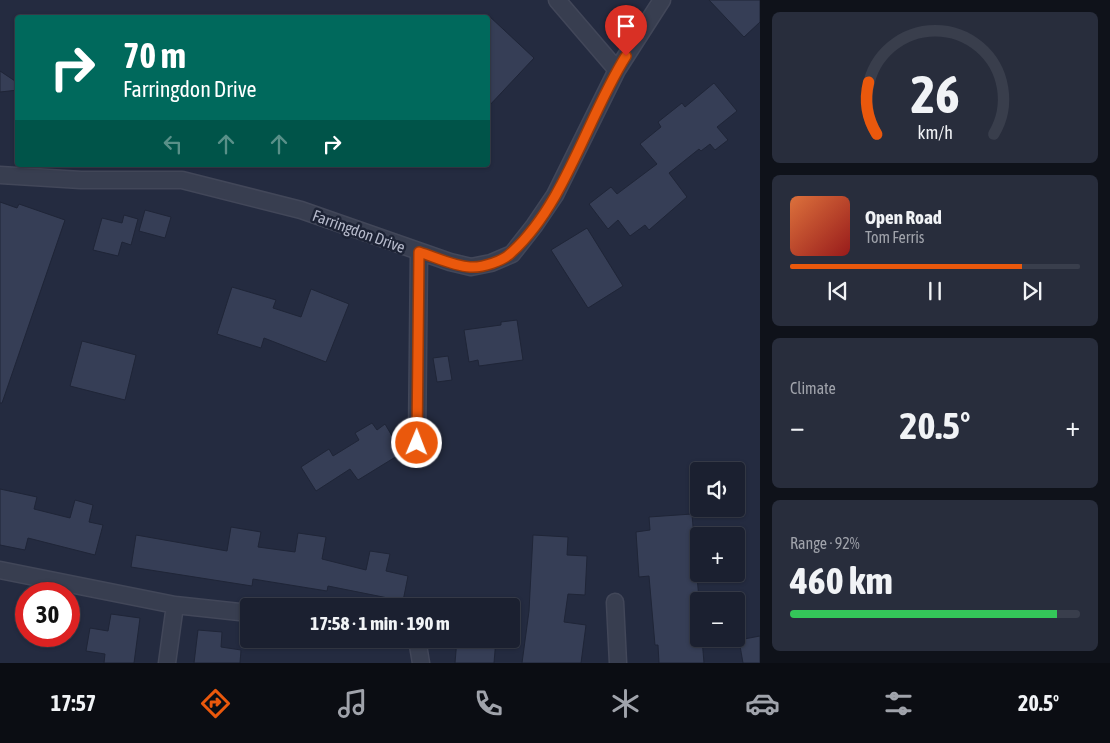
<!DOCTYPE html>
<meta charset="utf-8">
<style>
:root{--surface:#1b2030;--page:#282d3c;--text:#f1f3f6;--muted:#a0a3ab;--line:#393e4c;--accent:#ea580c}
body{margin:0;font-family:"Asap Condensed",sans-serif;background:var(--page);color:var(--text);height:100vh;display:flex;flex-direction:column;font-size:19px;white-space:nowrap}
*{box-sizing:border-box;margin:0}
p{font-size:16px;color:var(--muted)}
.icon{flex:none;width:28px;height:28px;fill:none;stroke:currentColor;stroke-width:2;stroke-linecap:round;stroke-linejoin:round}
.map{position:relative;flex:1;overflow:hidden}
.drawer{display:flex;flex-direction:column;gap:12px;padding:12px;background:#0f121a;width:350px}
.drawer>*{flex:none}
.guide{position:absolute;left:15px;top:15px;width:475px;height:152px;border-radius:5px;box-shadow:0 1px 4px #0004,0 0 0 1px var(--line);background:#00695c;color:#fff;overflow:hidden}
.fabs{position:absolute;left:690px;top:462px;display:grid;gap:10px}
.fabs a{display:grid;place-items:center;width:55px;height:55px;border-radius:5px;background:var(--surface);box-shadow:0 1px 4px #0004,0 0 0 1px var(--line);font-size:25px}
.speed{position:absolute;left:15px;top:582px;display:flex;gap:10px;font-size:25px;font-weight:700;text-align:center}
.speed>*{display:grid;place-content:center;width:65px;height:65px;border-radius:50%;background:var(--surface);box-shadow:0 1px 4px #0004,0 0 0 1px var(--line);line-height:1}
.speed .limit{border:8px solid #d22;background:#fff;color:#111}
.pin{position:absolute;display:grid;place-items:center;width:42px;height:42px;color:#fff;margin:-51px -21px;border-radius:50% 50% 50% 0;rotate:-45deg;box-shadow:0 0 5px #0007}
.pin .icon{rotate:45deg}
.me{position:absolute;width:55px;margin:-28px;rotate:1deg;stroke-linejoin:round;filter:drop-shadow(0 0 4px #0008)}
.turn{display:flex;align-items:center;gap:18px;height:105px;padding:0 25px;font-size:22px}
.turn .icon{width:65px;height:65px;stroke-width:2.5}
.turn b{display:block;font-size:35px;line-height:42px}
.lanes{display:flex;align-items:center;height:48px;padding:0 25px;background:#0003;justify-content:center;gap:25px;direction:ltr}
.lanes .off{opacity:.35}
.big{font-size:38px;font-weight:700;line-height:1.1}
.drawer .tile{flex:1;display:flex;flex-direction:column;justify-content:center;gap:8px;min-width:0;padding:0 18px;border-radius:8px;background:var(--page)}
.drawer .dial{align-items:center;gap:0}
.dial svg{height:130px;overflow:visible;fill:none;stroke:var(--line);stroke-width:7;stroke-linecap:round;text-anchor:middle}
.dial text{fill:var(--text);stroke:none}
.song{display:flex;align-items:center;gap:15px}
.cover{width:60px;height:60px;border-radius:8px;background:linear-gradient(135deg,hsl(20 70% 55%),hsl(0 70% 35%))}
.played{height:5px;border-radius:2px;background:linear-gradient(90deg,var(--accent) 80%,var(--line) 80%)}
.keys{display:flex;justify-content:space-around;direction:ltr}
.heat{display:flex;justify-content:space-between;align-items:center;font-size:28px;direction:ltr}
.charge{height:8px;border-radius:4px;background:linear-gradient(90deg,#34c759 92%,var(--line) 0)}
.trip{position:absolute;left:240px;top:598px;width:280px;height:50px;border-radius:5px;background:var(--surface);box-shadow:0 1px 4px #0004,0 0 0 1px var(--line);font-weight:700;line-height:50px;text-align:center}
.dock{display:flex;height:80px;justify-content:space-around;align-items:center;background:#0b0d13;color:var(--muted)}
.dock .icon{width:35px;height:35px}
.dock .on{color:var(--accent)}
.dock b{font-size:22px;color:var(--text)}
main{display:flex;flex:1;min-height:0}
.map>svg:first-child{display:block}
</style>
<main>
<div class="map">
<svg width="760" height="663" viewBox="0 0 760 663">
<rect width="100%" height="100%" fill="#242b40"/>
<path fill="#363e56" stroke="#1f2537" d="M709 0H760V22L744 37Z
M488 15 534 58 488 107Z
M0 71 18 83V90L0 92Z
M714 83 737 111 717 127 728 140 715 150 710 144 701 151 699 149 669 173 687 197 649 230 645 225 630 236 618 220 608 229 589 204 611 187 617 194 657 164 640 144 661 127 658 122 682 103 685 107Z
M0 202 17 208 19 204 65 220 2 403H0Z
M145 210 171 217 165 238 139 231Z
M124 215 138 219 131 245 122 242 118 256 93 250 102 218 122 223Z
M587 228 623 286 588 308 551 250Z
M232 287 276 300 273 308 301 317 311 289 349 304 326 362 264 338 261 348 217 334Z
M517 320 523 360 479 366 478 360 469 362 464 330 501 325V322Z
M82 341 136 355 125 400 70 386Z
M448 356 452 380 437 382 433 358Z
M372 423 377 430 385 424 402 453 358 480 350 469 316 491 301 467 329 449 333 456 359 440 355 433Z
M0 489 37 497 34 509 70 518 75 500 93 505 89 522 103 525 95 555 28 538 25 550 0 545Z
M692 514 699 600V639H702L704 663H659L658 645H655L649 576 639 577 636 532 650 530 649 517Z
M231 527 261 532 258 547 295 552 298 533 326 537 322 559 366 570 370 551 390 554 386 571 408 576 403 601 328 586 327 591 253 579 252 586 131 567 136 535 227 551Z
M533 535 568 537 567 555 587 556 585 595 568 594 564 622 586 625 581 663H522L529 611Z
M111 614 140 618 134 663H104L105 654 86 651 90 628 108 631Z
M198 630 222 632 221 647 241 650 240 663H194Z
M760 636V663H743L739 640Z
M457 639H496L494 663H455Z"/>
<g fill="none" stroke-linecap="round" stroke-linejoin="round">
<g stroke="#424759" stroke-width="19">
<path id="street" d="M557 0 617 70
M0 175 81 180H182L301 210 450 262 471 267 491 263 512 254 534 226 555 195 617 70 662 0
M417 443 419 252
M0 570 175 605 249 613
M615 602 618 663
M417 639 421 663
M167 663 175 605"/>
</g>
<use href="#street" stroke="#383e50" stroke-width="16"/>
</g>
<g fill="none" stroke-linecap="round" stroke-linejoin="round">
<g stroke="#983908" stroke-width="12">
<path id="route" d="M417 443 419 252C435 257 453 266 470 267 482 268 504 261 512 252 565 204 588 116 626 56"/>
</g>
<use href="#route" stroke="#ea580c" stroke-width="9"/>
</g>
<g text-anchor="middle" stroke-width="5" stroke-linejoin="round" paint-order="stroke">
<g font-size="16" fill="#b5b9ca" stroke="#1d2335">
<text transform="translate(359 231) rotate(20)" y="6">Farringdon Drive</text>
</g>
</g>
</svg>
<div class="fabs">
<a><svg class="icon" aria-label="sound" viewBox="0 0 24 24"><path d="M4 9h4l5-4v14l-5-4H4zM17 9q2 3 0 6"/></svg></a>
<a>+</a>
<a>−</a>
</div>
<div class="speed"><div class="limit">30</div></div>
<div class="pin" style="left:626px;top:56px;background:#d93025"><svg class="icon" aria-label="arrive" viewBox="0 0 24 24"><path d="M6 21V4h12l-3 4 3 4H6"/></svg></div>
<svg class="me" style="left:417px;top:443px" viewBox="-20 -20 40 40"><circle r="17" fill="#ea580c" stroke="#fff" stroke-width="3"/><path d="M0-11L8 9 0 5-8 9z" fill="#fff"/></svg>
<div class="trip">17:58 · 1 min · 190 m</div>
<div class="guide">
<div class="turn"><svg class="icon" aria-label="right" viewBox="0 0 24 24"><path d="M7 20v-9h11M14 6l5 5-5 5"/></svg><div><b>70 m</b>Farringdon Drive</div></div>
<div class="lanes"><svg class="icon off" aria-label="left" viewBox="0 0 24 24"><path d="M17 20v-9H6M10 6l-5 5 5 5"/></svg><svg class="icon off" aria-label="ahead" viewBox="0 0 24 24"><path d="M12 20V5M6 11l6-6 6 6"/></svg><svg class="icon off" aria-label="ahead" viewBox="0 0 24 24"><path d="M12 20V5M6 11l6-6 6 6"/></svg><svg class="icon" aria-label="right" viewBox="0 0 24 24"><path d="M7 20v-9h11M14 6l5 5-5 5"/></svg></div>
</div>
</div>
<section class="drawer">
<div class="tile dial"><svg viewBox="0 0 100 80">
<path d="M14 69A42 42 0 1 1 86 69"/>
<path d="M14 69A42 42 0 0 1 9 37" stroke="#ea580c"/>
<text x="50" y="56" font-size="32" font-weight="700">26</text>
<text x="50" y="72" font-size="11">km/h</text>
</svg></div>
<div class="tile">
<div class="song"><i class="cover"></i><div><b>Open Road</b><p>Tom Ferris</p></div></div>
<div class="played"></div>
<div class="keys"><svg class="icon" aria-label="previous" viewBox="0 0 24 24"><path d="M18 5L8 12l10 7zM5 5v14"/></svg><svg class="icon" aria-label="pause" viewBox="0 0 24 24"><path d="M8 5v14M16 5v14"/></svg><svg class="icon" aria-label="next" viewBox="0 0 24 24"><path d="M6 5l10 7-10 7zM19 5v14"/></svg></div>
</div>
<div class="tile"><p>Climate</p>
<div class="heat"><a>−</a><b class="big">20.5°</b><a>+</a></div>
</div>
<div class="tile"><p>Range · 92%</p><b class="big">460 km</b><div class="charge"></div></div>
</section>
</main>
<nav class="dock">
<b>17:57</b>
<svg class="icon on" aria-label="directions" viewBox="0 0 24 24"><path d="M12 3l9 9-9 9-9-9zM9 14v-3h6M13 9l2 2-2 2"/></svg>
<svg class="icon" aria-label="music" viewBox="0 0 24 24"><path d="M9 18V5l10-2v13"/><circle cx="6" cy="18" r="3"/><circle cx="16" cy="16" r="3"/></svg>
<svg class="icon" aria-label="phone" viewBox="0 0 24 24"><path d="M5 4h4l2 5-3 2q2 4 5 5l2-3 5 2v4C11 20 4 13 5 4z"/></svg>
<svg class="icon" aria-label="climate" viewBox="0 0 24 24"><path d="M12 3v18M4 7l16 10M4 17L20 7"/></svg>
<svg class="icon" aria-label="car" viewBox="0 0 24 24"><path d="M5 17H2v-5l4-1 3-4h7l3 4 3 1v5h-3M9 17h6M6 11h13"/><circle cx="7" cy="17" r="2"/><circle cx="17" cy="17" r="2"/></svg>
<svg class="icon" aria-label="filters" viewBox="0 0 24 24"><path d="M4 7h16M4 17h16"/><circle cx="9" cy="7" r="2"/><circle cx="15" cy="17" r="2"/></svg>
<b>20.5°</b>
</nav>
